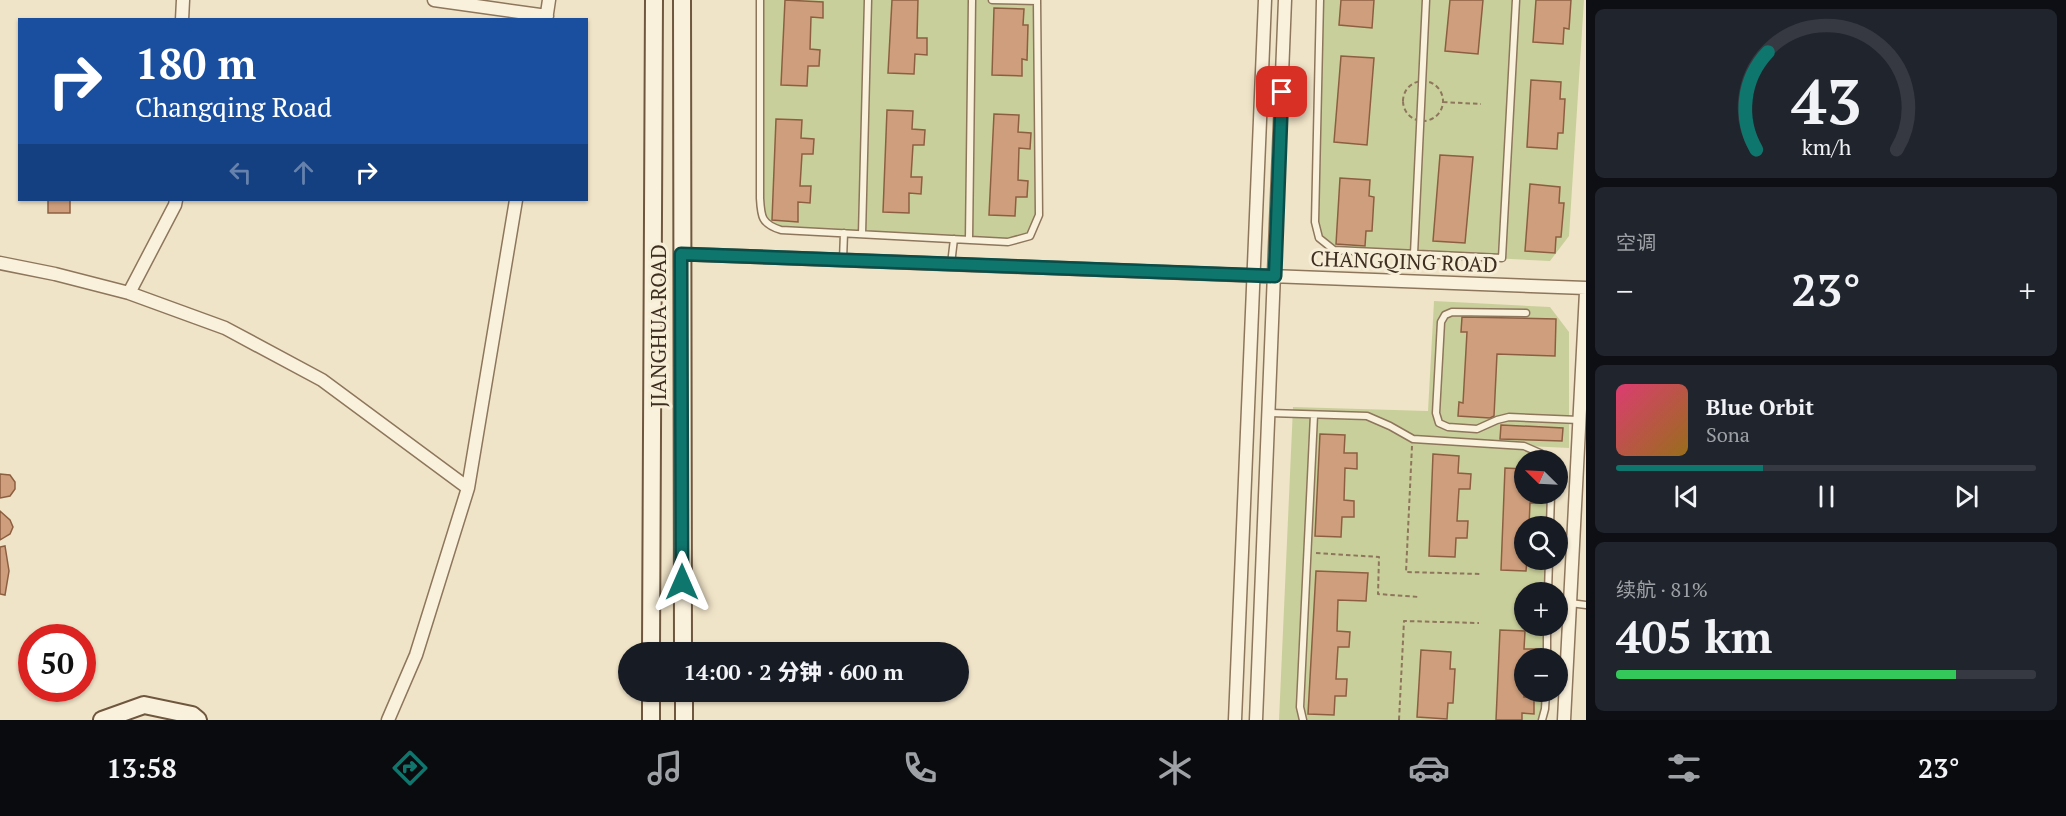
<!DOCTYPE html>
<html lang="zh">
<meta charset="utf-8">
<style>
:root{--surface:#171b24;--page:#20242c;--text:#f1f3f6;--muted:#9ea1a6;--line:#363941;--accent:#0f766e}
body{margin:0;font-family:"PT Serif","Noto Sans SC",serif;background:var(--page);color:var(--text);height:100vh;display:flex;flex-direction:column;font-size:22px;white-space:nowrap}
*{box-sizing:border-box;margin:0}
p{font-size:20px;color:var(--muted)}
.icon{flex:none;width:33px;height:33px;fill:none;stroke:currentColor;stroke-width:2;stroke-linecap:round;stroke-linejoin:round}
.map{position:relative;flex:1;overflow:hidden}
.details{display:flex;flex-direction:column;gap:9px;padding:9px;background:#0d0f14;width:480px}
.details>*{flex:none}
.banner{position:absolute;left:18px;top:18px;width:570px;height:183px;border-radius:0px;box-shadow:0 2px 4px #0004;background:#1a4fa0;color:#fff;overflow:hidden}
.needle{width:39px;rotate:294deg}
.fabs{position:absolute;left:1514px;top:450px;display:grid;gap:12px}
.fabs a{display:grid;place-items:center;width:54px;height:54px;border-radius:50%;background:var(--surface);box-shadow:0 2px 4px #0004;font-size:30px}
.speed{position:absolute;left:18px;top:624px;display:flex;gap:12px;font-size:30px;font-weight:700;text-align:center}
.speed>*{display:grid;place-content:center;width:78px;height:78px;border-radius:50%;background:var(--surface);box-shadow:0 2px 4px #0004;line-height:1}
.speed .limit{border:9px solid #d22;background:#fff;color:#111}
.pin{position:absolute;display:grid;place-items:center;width:51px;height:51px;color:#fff;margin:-26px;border-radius:12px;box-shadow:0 3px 9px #0006}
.me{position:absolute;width:66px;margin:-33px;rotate:0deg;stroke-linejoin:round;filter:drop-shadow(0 0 4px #0008)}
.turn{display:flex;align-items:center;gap:21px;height:126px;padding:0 18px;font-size:27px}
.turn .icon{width:78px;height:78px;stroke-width:2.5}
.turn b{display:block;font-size:42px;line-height:51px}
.lanes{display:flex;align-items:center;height:57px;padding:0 18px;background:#0003;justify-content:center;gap:30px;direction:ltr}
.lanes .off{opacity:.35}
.big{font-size:45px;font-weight:800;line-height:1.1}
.details .card{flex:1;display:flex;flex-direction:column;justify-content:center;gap:9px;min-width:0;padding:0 21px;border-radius:9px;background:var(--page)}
.details .dial{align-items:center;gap:0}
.dial svg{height:156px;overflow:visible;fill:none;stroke:var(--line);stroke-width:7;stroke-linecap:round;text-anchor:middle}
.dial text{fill:var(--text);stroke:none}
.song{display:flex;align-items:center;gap:18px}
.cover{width:72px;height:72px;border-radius:9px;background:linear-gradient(135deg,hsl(340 70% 55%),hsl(40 70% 35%))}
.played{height:6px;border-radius:3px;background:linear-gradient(90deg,var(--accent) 35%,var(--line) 35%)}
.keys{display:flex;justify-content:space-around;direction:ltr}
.heat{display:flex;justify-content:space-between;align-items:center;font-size:33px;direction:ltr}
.charge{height:9px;border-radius:4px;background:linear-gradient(90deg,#34c759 81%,var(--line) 0)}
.trip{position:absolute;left:618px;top:642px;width:351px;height:60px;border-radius:30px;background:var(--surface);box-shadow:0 2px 4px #0004;font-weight:800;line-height:60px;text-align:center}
.menu{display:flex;height:96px;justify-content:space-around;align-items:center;background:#090b0e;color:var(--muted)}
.menu .icon{width:42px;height:42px}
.menu .selected{color:var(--accent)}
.menu b{font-size:27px;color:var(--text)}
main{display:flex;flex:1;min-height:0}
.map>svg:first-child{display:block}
</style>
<main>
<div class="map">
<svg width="1586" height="720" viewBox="0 0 1586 720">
<rect width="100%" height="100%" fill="#f0e4c8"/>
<path fill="#c9cf9b" d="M760 0H1037L1039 215 1030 236 1008 242 768 226 761 215Z
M1320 0H1584L1569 236 1550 261 1334 250 1319 238 1315 222Z
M1434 301 1550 307 1569 332V448L1527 446 1548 460H1524V494H1551L1550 526H1524V560H1549L1548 592H1524V626H1547V658H1524V692H1546L1543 720H1279L1293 407 1428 411Z"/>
<path fill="#cf9f7d" stroke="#8d5f41" stroke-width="1.5" d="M785 0 823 2V18L811 17 810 49 820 50 819 66H808L807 86 781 85Z
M892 0H918L917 38H927V55L915 54 914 74 888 73Z
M1341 0H1374L1372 28 1339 25Z
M1450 0H1483L1478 54 1445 51Z
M1536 0H1571L1569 29 1564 28 1563 44 1533 42Z
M994 8 1024 9 1023 25H1028L1027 60 1022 59V76L992 75Z
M1341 56 1374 58 1367 145 1334 142Z
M1531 80 1561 82 1560 99H1565L1563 133H1558L1557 149 1527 147Z
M887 110 913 111 912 129 925 130 924 145H913L911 177H922L921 194 909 193V213L883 212Z
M994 114 1019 115 1018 132 1031 133 1030 149 1019 148 1018 180 1028 181 1027 197H1016L1015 216 989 215Z
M776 119 802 120 801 138 814 139 813 154H802L800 186H811L810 203 798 202V222L772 220Z
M1440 155 1473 157 1465 243 1433 241Z
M1340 178 1370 180 1369 196 1374 197 1372 231H1366L1365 246 1336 244Z
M1530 184 1560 187 1559 203H1564L1561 237H1556L1555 253 1525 251Z
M48 200H70V213H48Z
M1462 317 1556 319 1555 356 1497 354 1494 416 1490 418 1458 416 1459 402 1463 403 1467 332H1461Z
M1501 425 1563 428 1562 441 1500 439Z
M1320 434 1345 435 1344 453H1357V469L1345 468 1344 500 1354 501V517H1342L1341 537 1315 536Z
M1433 454 1459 456 1458 473 1471 474 1470 489H1459L1457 521H1468L1467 538H1456L1455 557 1429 556Z
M1505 468 1524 469V494H1542V503H1530L1529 526H1524V560H1527L1526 571 1501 570Z
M0 474 10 475 15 482V489L10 496 0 498Z
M0 511 10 520 13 527 10 534 0 540Z
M5 546 9 571 5 595 0 594V547Z
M1316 571 1368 573 1366 601 1338 600 1337 631 1350 632 1349 647H1338L1336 679H1347L1346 696H1335L1334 715 1308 714Z
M1500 630 1525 631 1524 649H1538L1537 658H1524V697H1534V714L1522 713V720H1496Z
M1421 650 1451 652 1450 669H1455L1453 703H1448L1447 719 1417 717Z"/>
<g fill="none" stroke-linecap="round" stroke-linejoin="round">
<g stroke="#8d765c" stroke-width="9">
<path id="service" d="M760 0V198C761 216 761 224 781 230L1008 242 1030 236 1039 215 1037 0
M992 0 1037 1
M1320 0 1315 222 1319 238 1334 250 1502 258 1516 0
M862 234 868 0
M969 239 972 0
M1414 254 1426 0
M843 260 844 233
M951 264 954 239
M1526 313 1452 312 1445 315 1441 322 1436 413 1439 423 1448 427 1477 429 1497 420 1509 417 1579 420
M1269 413 1367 416 1390 426 1413 439 1524 446 1540 453 1548 460
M1550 526 1551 494
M1548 592 1549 560
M1570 603 1586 605
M1547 658V626
M1303 720 1300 707 1314 415
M1542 720 1545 709 1546 692"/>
</g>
<g stroke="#8d765c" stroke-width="15">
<path id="minor" d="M434 0 547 16
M182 20 183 0
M546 20 549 0
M176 200 175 205 129 293 225 328 322 380 468 488
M682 254 1586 288
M0 263 55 274 129 293
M388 720 416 655 468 488 516 200
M1235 720 1265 0
M1256 720 1285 0
M1564 720 1586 292"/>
</g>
<g stroke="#6f573f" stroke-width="20">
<path id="secondary" d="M682 0 683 652
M651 652 654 0
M684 692V720
M102 720 144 705 192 715 198 720
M651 720V692"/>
</g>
<path stroke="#8d765c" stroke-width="2" stroke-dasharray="4.5 3" stroke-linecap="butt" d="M1403 101a20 20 0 1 1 40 0a20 20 0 1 1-40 0Z
M1443 102 1481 104
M1412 446 1406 572 1481 574
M1316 553 1379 557 1378 594 1419 597
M1399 720 1404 621 1479 623"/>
<use href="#service" stroke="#faf1dc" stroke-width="6"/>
<use href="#minor" stroke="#faf1dc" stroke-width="12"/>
<use href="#secondary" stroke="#faf1dc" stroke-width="16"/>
</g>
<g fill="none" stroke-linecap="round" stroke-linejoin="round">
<g stroke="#0a4d48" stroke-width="15">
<path id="route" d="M682 582 681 254 1275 276 1282 92"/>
</g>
<use href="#route" stroke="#0f766e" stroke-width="10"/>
</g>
<g text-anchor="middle" stroke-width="6" stroke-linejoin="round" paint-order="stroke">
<g font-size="21" fill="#3d2e20" stroke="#f7eed8">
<text transform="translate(1404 262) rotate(2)" y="7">CHANGQING ROAD</text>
<text transform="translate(659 326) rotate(-90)" y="7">JIANGHUA ROAD</text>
</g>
</g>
</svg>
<div class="fabs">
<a><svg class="needle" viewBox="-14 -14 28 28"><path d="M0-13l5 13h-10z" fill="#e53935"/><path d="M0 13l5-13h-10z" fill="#9ea1a6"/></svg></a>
<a><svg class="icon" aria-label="search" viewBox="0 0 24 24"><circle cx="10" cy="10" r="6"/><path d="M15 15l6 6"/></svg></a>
<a>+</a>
<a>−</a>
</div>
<div class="speed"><div class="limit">50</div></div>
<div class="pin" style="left:1282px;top:92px;background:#d93025"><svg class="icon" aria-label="arrive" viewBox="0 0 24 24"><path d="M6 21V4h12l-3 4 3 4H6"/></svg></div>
<svg class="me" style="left:682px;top:582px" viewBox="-20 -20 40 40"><path d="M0-17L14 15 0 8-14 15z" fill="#0f766e" stroke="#fff" stroke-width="4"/></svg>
<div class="trip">14:00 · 2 分钟 · 600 m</div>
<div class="banner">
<div class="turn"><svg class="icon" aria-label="right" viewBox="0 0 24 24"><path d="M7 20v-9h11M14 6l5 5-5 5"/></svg><div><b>180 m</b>Changqing Road</div></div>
<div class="lanes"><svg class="icon off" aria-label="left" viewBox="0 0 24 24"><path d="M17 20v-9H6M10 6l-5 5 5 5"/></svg><svg class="icon off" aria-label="ahead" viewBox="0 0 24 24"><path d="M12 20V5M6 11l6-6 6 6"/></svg><svg class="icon" aria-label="right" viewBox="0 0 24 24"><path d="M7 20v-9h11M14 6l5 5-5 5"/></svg></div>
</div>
</div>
<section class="details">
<div class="card dial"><svg viewBox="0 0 100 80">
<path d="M14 69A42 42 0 1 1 86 69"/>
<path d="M14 69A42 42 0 0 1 20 19" stroke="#0f766e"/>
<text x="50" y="56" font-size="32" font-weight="700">43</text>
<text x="50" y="72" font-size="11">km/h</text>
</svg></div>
<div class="card"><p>空调</p>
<div class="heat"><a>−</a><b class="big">23°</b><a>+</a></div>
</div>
<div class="card">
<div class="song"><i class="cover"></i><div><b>Blue Orbit</b><p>Sona</p></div></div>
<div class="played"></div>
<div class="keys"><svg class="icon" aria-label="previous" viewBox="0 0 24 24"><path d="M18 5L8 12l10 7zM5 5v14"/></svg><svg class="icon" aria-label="pause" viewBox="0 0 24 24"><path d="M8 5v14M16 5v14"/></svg><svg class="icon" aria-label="next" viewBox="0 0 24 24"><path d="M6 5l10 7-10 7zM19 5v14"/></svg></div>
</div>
<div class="card"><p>续航 · 81%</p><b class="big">405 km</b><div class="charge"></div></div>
</section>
</main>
<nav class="menu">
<b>13:58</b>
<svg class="icon selected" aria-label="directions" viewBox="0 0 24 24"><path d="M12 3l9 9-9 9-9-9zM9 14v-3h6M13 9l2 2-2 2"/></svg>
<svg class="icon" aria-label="music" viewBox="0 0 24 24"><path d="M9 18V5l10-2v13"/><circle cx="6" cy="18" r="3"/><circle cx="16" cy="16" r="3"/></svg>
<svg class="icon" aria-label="phone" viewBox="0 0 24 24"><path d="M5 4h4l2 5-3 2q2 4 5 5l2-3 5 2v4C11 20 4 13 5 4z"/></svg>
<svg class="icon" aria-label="climate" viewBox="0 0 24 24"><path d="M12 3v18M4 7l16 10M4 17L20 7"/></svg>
<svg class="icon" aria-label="car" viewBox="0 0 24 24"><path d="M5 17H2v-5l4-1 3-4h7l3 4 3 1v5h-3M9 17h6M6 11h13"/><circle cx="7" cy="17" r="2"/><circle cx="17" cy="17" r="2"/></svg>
<svg class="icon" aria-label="filters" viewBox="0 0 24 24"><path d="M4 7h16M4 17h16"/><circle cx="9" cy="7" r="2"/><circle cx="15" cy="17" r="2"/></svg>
<b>23°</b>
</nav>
